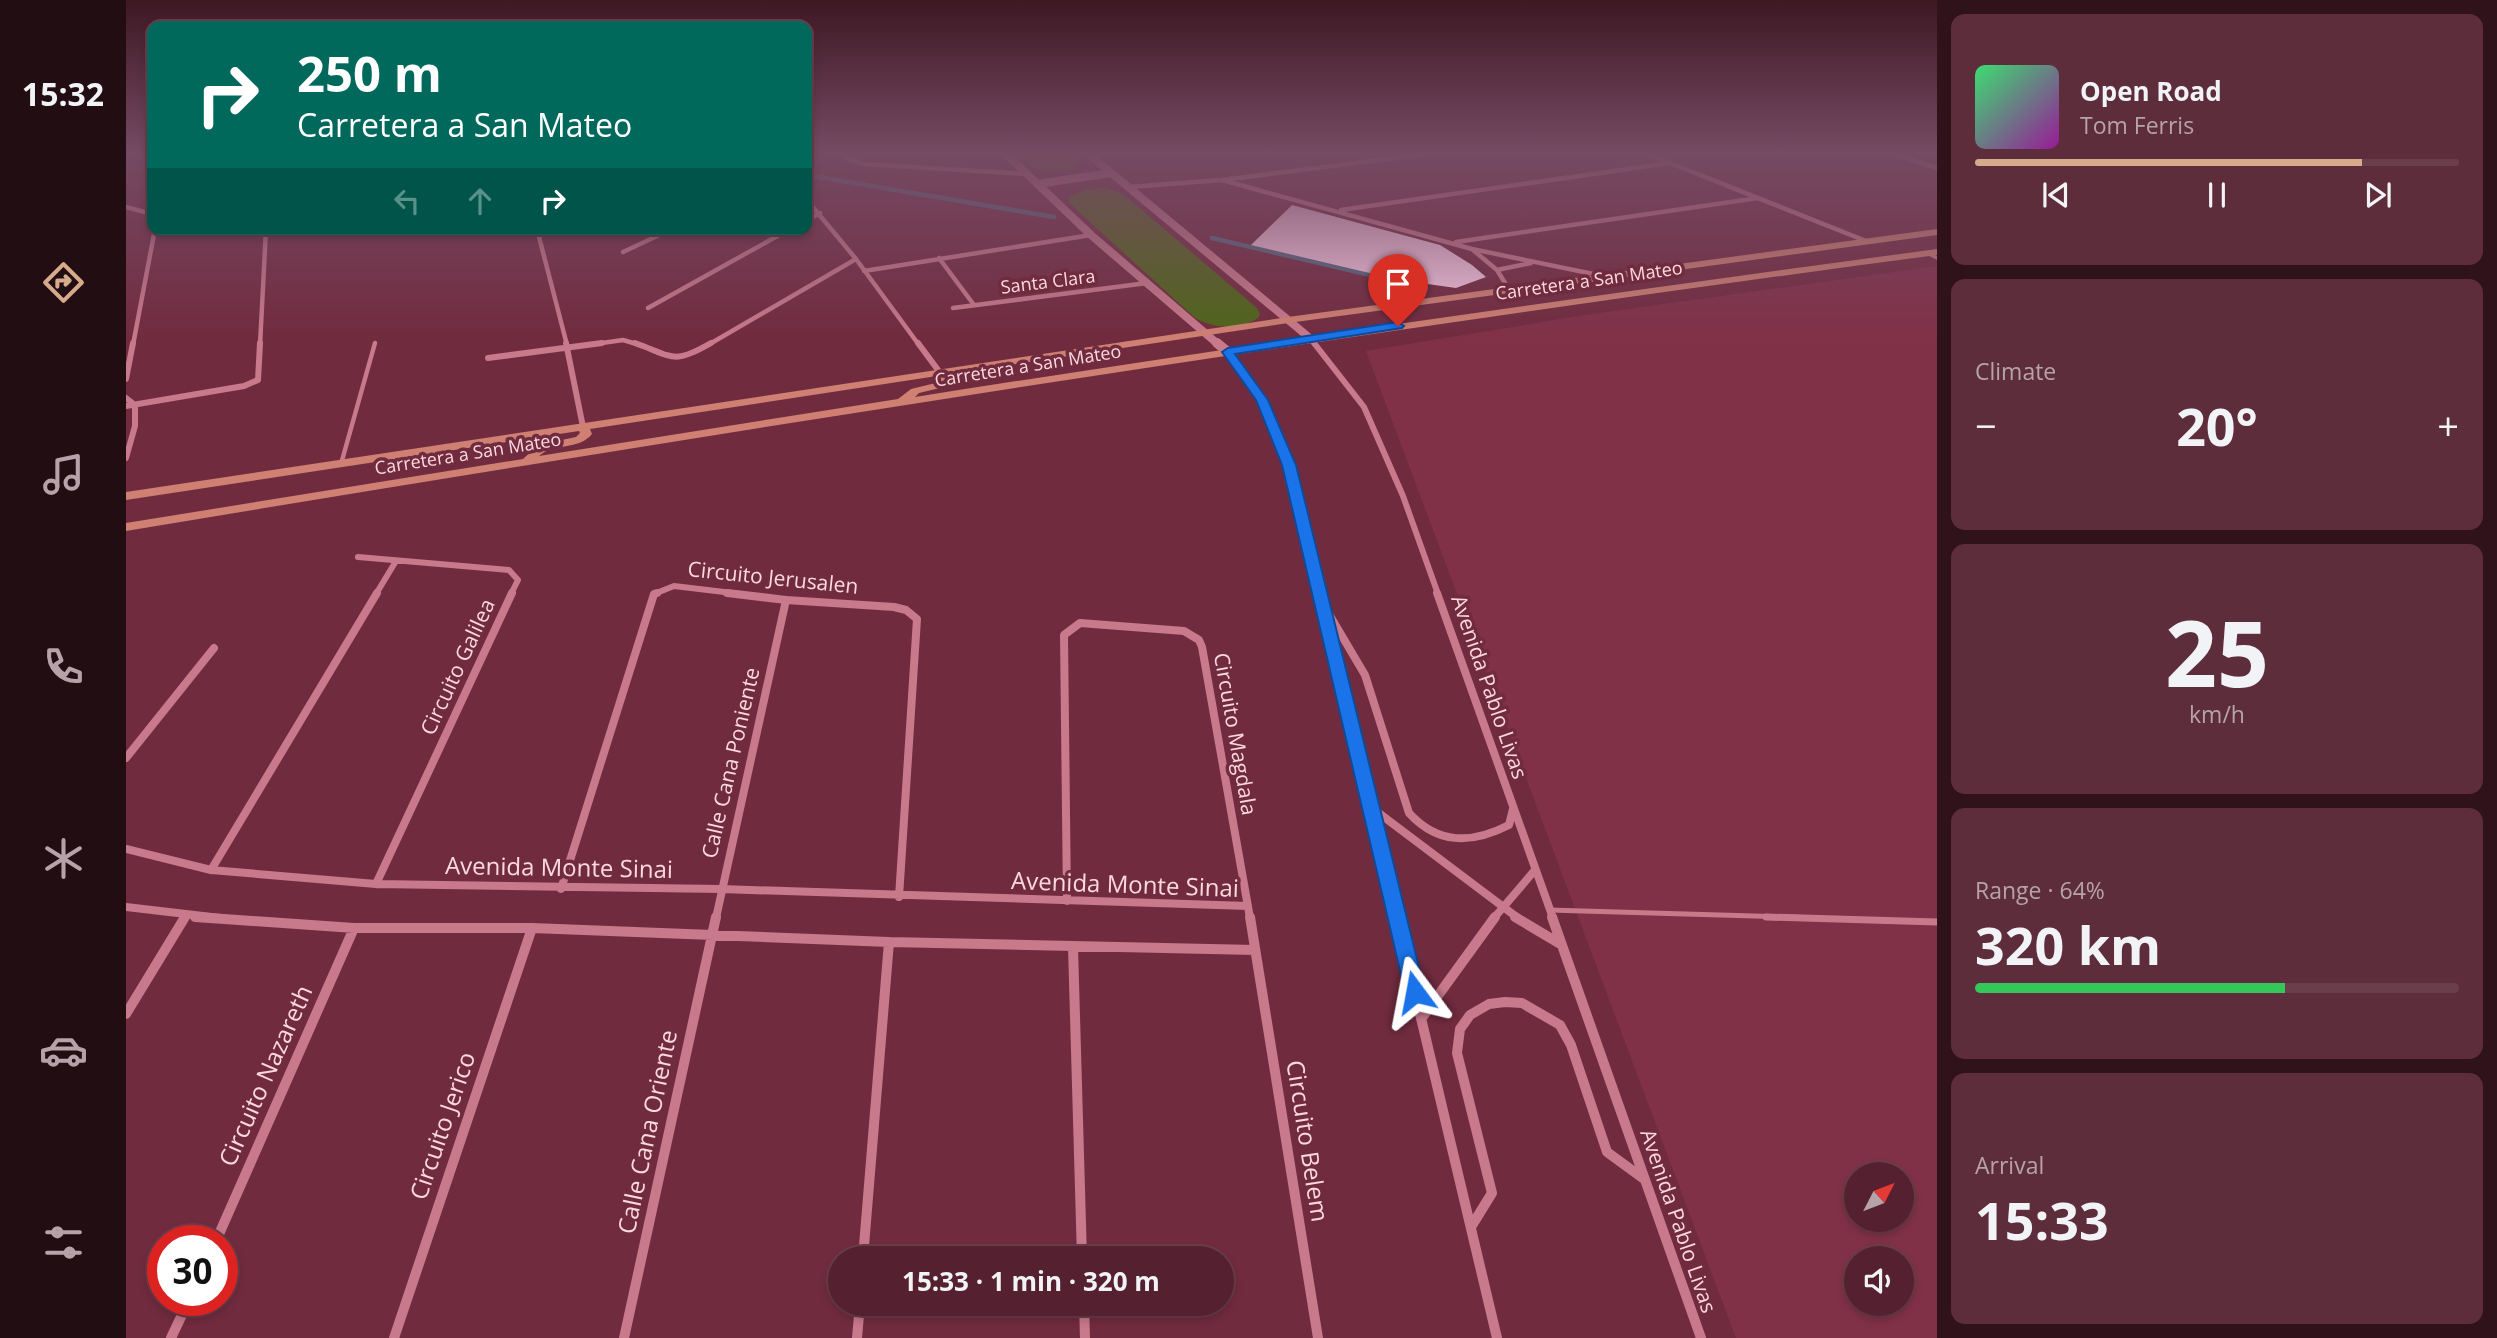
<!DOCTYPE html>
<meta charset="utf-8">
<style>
:root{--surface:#55202f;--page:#5e2d3b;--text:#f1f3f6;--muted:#b6a3aa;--line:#6b3e4b;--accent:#d6ab8b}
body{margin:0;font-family:"Open Sans",sans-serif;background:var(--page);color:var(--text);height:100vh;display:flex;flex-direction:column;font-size:26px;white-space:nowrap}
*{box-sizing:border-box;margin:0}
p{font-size:23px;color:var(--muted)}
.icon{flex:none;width:38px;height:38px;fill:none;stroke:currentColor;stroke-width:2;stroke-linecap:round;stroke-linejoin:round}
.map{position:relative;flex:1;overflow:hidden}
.side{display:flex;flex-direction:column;gap:14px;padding:14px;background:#2f121a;width:560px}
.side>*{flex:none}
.top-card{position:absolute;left:21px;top:21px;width:665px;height:214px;border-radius:14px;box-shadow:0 4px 10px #0003,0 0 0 2px var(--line);background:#00695c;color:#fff;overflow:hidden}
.needle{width:46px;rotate:48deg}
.fabs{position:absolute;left:1718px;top:1162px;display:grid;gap:14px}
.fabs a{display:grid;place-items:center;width:70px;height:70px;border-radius:50%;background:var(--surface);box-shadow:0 4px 10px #0003,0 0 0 2px var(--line);font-size:35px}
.speed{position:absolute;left:21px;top:1225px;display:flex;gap:14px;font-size:35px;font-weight:700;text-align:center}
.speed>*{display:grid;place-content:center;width:91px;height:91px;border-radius:50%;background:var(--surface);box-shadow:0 4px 10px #0003,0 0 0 2px var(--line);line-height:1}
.speed .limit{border:10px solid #d22;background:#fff;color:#111}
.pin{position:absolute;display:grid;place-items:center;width:60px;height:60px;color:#fff;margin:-72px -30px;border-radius:50% 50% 50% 0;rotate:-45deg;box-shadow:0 0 7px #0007}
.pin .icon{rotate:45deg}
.me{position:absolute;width:77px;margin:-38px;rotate:347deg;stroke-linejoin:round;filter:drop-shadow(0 0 5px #0008)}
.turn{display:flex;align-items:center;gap:24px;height:147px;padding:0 35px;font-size:32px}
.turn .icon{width:91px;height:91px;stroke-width:2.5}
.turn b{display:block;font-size:49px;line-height:60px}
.lanes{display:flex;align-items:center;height:66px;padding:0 35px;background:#0003;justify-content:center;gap:35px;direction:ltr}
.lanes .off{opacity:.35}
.big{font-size:52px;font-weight:700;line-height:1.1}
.side .tile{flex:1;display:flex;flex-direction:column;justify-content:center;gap:10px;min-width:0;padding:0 24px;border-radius:14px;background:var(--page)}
.side .dial{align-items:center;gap:0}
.dial b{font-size:91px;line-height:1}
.song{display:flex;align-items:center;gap:21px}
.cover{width:84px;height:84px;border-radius:10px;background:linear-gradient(135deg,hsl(140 70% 55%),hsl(300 70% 35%))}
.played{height:7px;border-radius:4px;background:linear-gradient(90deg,var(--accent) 80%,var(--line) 80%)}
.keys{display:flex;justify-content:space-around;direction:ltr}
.heat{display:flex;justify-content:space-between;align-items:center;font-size:38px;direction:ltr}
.charge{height:10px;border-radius:5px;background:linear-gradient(90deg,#34c759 64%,var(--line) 0)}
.trip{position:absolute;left:702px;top:1246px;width:406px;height:70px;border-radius:35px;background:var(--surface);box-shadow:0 4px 10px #0003,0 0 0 2px var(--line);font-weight:700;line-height:70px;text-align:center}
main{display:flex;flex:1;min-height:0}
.tabs{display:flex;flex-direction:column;width:126px;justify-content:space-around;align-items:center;background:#220d13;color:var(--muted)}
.tabs .icon{width:49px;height:49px}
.tabs .current{color:var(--accent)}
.tabs b{font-size:32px;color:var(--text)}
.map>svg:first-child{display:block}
</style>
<main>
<nav class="tabs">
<b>15:32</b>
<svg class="icon current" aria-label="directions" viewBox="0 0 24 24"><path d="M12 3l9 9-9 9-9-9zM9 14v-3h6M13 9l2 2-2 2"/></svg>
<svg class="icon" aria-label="music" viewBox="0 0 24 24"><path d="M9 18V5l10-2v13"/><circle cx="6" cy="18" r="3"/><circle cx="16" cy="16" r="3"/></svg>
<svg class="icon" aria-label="phone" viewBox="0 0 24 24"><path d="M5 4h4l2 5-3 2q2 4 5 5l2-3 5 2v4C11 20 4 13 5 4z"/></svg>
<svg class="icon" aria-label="climate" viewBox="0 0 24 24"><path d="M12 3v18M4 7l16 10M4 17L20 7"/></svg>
<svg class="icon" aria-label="car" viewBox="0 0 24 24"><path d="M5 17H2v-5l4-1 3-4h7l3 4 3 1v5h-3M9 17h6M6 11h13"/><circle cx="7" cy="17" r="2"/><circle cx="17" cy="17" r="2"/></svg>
<svg class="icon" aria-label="filters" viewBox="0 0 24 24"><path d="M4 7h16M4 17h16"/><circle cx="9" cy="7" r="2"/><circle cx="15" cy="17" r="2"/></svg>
</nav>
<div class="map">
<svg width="1811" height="1338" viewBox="0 0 1811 1338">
<rect width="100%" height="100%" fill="#712b3f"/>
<path fill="#803148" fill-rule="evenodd" d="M1811 266V1338H1610L1240 351 1459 315ZM1731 1174H1776V1220H1731ZM1731 1258H1776V1304H1731Z"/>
<path fill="#4e6618" d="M887 151H947L956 159 950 167C921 178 908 171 887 151Z
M980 188 997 194 1131 308 1134 314 1132 318C1114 330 1085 329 1068 317L942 202 943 197 960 189Z"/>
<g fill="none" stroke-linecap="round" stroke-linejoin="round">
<path stroke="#54677f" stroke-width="4.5" d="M681 175 928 217
M1086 238 1300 288"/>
</g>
<path fill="#f7c9e2" d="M1166 205 1314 245 1346 265 1360 277 1330 288 1273 280 1125 245Z"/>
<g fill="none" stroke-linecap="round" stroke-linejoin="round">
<path stroke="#c8798b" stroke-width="3.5" d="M1801 253 1811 258"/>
<path stroke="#c8798b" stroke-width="4.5" d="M215 464 249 343"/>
<path stroke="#c8798b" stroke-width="5" d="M1423 910 1697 918"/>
<path stroke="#c8798b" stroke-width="7" d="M1640 917 1811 922"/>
<path stroke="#c8798b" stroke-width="4.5" d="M713 151 721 159 739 164 901 174
M1514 151 1740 241
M1759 151 1811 168
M963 154 990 151
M1096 180 1346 249 1482 277
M1002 187 1096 180 1323 151
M681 200 730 259 793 345
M0 207 26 214
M1215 210 1544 163
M681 220 694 213
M411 229 441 345
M1330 242 1632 198
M1347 250 1371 270 1379 283 1367 292
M497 252 546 229
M813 258 848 305
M1371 270 1405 263
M738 271 965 235
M522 308 664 229
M827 308 1021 283
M1185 339 1189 345
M7 345 29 229
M134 345 140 229
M462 345 497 340 514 345
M582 345 730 259"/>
<path stroke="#c8798b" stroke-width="6" d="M440 343 457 427
M509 343C548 357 547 365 585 343
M792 343 815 374
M1188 343 1238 407 1277 496 1312 594
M1102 352 1136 400 1163 465 1194 594
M362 358 476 343
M0 379 7 343
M0 398 9 405V426L0 458
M0 406 118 386 132 380 134 343
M232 557 383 570 392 580 385 594
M250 594 270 561
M528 594 548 586 615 594"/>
<path stroke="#c8798b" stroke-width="8" d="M601 593 660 600 768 607 780 610 791 619 773 897
M1193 593 1271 918
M1311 593 1427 918
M1200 609 1239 675 1283 813C1312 845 1346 844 1383 825L1387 809
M0 758 88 648
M1246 808 1392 918
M0 849 85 870 250 884 595 889 1122 906
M85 870 251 593
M250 884 386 593
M435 889 528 594 531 593
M941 901 938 635 954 623 1058 631 1073 640 1076 647 1124 918
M0 907 94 918
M58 918 59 916
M590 918 660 600
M1368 918 1409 870"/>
<path stroke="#c8798b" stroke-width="10" d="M69 917 228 928H406L763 942 1129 950
M1124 917 1192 1338
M1271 917 1371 1338
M1389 917 1436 945
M1426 917 1575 1338
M947 947 956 1258
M0 1014 59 917
M1295 1019 1369 917
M1345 1227 1366 1193 1331 1053 1334 1029 1344 1015 1363 1004 1379 1002 1396 1003 1434 1025 1445 1045 1481 1152 1518 1179
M90 1241 228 928
M737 1258 763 942
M958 1304 959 1338
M45 1338 63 1300
M268 1338 406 928
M498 1338 590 917
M731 1338 734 1304"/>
<path stroke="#c8798b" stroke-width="8" d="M877 151 965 235 1093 345
M959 151 1185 339
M911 184 985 173"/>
<path stroke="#c8798b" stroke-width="10" d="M1091 343 1102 352"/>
<path fill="#cf8072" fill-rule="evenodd" d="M1811 229V235L1162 323 824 374 826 377 822 386 793 393 789 397C1129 343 1470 295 1811 249V255C1206 335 603 431 0 531V523L397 459 412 445 450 437 454 433 453 431 0 500V492L1162 317ZM811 376 815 378 814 382 785 389 772 399 413 456C428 442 452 451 466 434L464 429Z"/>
</g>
<linearGradient id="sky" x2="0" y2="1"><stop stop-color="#3e1823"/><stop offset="0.45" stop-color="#754a63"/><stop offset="1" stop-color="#754a63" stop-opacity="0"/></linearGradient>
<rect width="1811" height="339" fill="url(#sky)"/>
<path fill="#1a73e8" stroke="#114b97" stroke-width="2" d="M1272 322 1278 326 1276 328 1109 354 1142 400 1170 465 1299 992 1296 999 1289 1002 1282 999 1279 992 1156 465 1130 400 1096 352 1102 348Z"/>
<g text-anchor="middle" stroke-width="7" stroke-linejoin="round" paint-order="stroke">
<g font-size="18" fill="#fcd8df" stroke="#712b3f">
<text transform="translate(1463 281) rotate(-8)" y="6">Carretera a San Mateo</text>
<text transform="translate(922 282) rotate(-7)" y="6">Santa Clara</text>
<text transform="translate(902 366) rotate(-9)" y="6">Carretera a San Mateo</text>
<text transform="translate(342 454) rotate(-9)" y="6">Carretera a San Mateo</text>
</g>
<g font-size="21" fill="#fcd8df" stroke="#712b3f">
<text transform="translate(647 578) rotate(6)" y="7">Circuito Jerusalen</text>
<text transform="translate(332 667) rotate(-65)" y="7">Circuito Galilea</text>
<text transform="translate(1363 687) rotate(71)" y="7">Avenida Pablo Livas</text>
<text transform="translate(1109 734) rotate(80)" y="7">Circuito Magdala</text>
<text transform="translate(605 763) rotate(-77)" y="7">Calle Cana Poniente</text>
<text transform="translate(1552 1221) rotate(71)" y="7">Avenida Pablo Livas</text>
</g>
<g font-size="24" fill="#fcd8df" stroke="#712b3f">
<text transform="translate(433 868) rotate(1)" y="8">Avenida Monte Sinai</text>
<text transform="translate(999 885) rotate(2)" y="8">Avenida Monte Sinai</text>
<text transform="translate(140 1076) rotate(-66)" y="8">Circuito Nazareth</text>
<text transform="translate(317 1126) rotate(-71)" y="8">Circuito Jerico</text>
<text transform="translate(522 1132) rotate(-78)" y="8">Calle Cana Oriente</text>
<text transform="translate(1181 1141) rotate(81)" y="8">Circuito Belem</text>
</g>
</g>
</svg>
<div class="fabs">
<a><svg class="needle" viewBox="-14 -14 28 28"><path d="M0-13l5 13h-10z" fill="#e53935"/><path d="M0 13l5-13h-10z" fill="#b6a3aa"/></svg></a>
<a><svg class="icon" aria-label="sound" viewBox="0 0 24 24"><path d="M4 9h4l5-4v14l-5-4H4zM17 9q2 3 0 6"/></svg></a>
</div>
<div class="speed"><div class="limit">30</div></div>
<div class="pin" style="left:1272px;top:326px;background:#d93025"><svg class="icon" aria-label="arrive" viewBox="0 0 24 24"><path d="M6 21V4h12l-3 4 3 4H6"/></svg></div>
<svg class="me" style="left:1289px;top:992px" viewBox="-20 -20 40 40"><path d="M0-17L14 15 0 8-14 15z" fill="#1a73e8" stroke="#fff" stroke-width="4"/></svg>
<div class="trip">15:33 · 1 min · 320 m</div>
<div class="top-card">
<div class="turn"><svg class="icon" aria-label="right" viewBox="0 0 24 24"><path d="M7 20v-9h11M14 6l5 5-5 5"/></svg><div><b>250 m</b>Carretera a San Mateo</div></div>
<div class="lanes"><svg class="icon off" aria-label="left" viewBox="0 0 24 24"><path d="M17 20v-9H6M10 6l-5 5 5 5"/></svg><svg class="icon off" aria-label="ahead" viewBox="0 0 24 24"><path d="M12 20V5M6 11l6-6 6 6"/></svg><svg class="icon" aria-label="right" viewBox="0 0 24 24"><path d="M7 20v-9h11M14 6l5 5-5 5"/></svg></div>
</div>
</div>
<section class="side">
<div class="tile">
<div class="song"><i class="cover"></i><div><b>Open Road</b><p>Tom Ferris</p></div></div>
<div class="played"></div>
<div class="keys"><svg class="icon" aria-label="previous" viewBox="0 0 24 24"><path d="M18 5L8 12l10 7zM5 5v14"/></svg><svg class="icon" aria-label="pause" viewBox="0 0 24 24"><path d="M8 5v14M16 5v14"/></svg><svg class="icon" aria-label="next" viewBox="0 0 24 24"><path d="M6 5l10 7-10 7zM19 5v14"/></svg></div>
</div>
<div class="tile"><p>Climate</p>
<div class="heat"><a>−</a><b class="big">20°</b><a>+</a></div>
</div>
<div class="tile dial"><b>25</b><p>km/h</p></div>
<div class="tile"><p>Range · 64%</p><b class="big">320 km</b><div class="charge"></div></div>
<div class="tile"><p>Arrival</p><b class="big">15:33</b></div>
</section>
</main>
